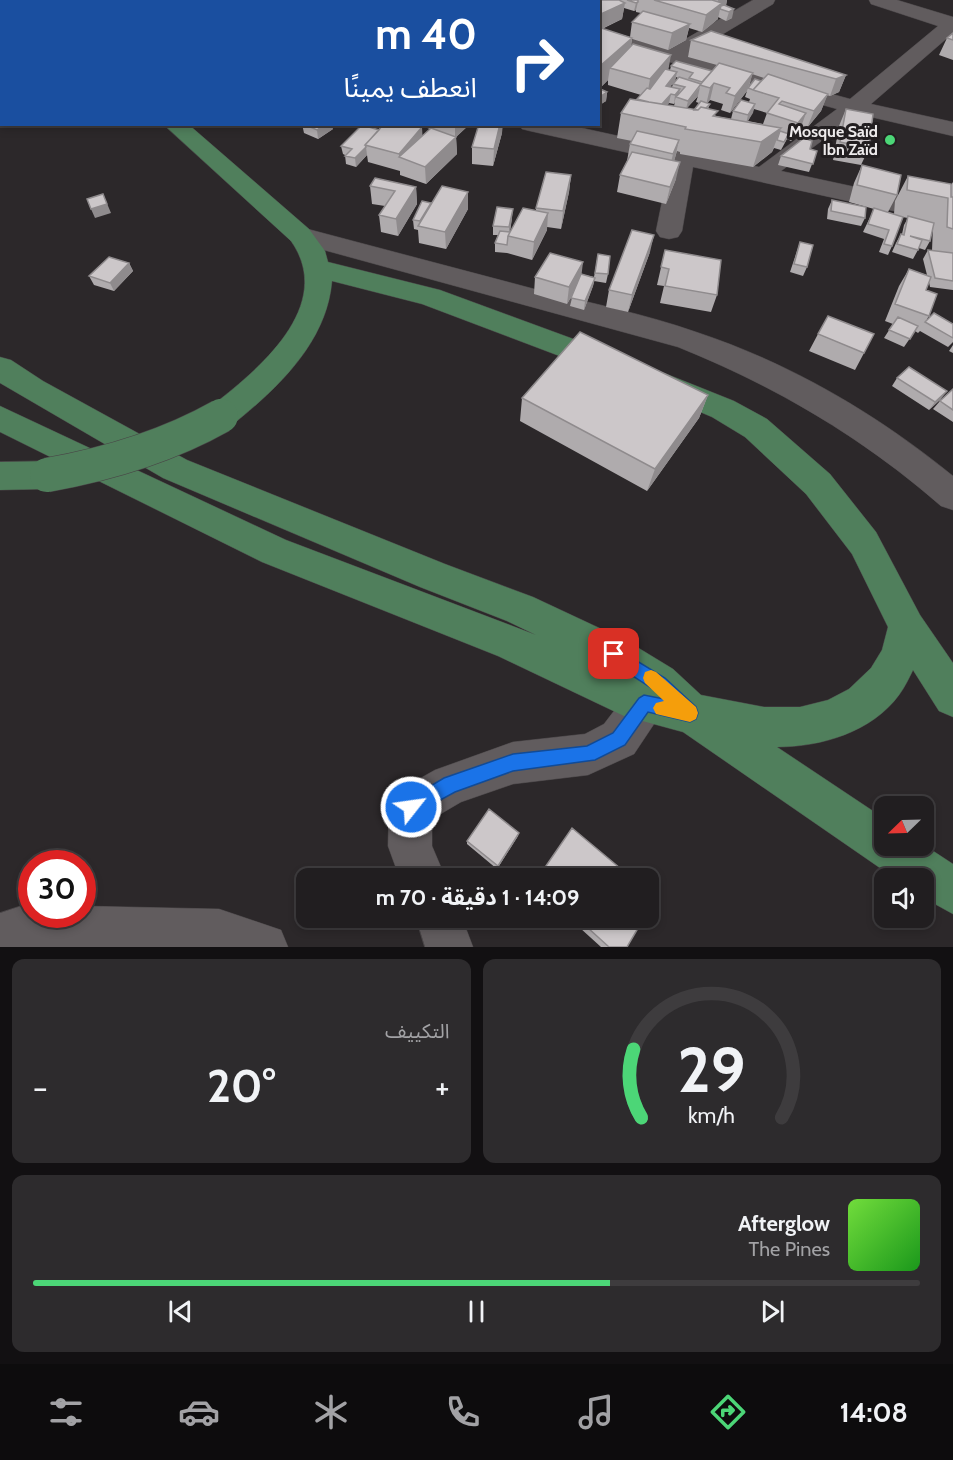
<!DOCTYPE html>
<html lang="ar">
<meta charset="utf-8">
<style>
:root{--surface:#211e20;--page:#2d2b2d;--text:#f1f3f6;--muted:#a2a2a5;--line:#3e3c3e;--accent:#4cd677}
body{margin:0;font-family:Cabin,"Noto Sans Arabic",sans-serif;background:var(--page);color:var(--text);direction:rtl;height:100vh;display:flex;flex-direction:column;font-size:22px;white-space:nowrap}
*{box-sizing:border-box;margin:0}
p{font-size:20px;color:var(--muted)}
.icon{flex:none;width:33px;height:33px;fill:none;stroke:currentColor;stroke-width:2;stroke-linecap:round;stroke-linejoin:round}
.map{position:relative;height:947px;overflow:hidden;direction:ltr}
.side{display:flex;flex-direction:column;gap:12px;padding:12px;background:#121012;flex:1}
.side>*{flex:none}
.hud{position:absolute;left:0px;top:0px;width:600px;height:126px;box-shadow:0 3px 9px #0003,0 0 0 2px var(--line);direction:rtl;background:#1a4fa0;color:#fff;overflow:hidden}
.needle{width:39px;rotate:247deg}
.buttons{position:absolute;left:874px;top:796px;display:grid;gap:12px}
.buttons a{display:grid;place-items:center;width:60px;height:60px;border-radius:12px;background:var(--surface);box-shadow:0 3px 9px #0003,0 0 0 2px var(--line);font-size:30px}
.speed{position:absolute;left:18px;top:850px;display:flex;gap:12px;font-size:30px;font-weight:700;text-align:center}
.speed>*{display:grid;place-content:center;width:78px;height:78px;border-radius:50%;background:var(--surface);box-shadow:0 3px 9px #0003,0 0 0 2px var(--line);line-height:1}
.speed .limit{border:9px solid #d22;background:#fff;color:#111}
.pin{position:absolute;display:grid;place-items:center;width:51px;height:51px;color:#fff;margin:-26px;border-radius:12px;box-shadow:0 3px 9px #0006}
.me{position:absolute;width:66px;margin:-33px;rotate:60deg;stroke-linejoin:round;filter:drop-shadow(0 0 4px #0008)}
.turn{display:flex;align-items:center;gap:21px;height:126px;padding:0 24px;font-size:27px}
.turn .icon{width:78px;height:78px;stroke-width:2.5}
.turn b{display:block;font-size:42px;line-height:51px}
.big{font-size:45px;font-weight:700;line-height:1.1}
.side .tile{flex:1;display:flex;flex-direction:column;justify-content:center;gap:9px;min-width:0;padding:0 21px;border-radius:12px;background:var(--page)}
.side .dial{align-items:center;gap:0}
.dial svg{height:156px;overflow:visible;fill:none;stroke:var(--line);stroke-width:7;stroke-linecap:round;text-anchor:middle}
.dial text{fill:var(--text);stroke:none}
.song{display:flex;align-items:center;gap:18px}
.cover{width:72px;height:72px;border-radius:9px;background:linear-gradient(135deg,hsl(100 70% 55%),hsl(120 70% 35%))}
.played{height:6px;border-radius:3px;background:linear-gradient(90deg,var(--accent) 65%,var(--line) 65%)}
.keys{display:flex;justify-content:space-around;direction:ltr}
.heat{display:flex;justify-content:space-between;align-items:center;font-size:33px;direction:ltr}
.side .tiles{flex:1;display:grid;gap:12px;grid-template-columns:1fr 1fr}
.tile:last-child{grid-column:span 2}
.trip{position:absolute;left:296px;top:868px;width:363px;height:60px;border-radius:12px;background:var(--surface);box-shadow:0 3px 9px #0003,0 0 0 2px var(--line);font-weight:700;line-height:60px;text-align:center;direction:rtl}
.dock{display:flex;height:96px;justify-content:space-around;align-items:center;background:#0d0c0d;color:var(--muted)}
.dock .icon{width:42px;height:42px}
.dock .current{color:var(--accent)}
.dock b{font-size:27px;color:var(--text)}
.map>svg:first-child{display:block}
</style>
<div class="map">
<svg width="953" height="947" viewBox="0 0 953 947">
<rect width="100%" height="100%" fill="#2c282a"/>
<g fill="none" stroke-linecap="round" stroke-linejoin="round">
<g stroke="#494547" stroke-width="1">
<path id="minor" d="M422 0H441L421 2Z
M461 0H484L485 2H462Z
M526 0H546L525 2Z
M753 0H775L773 4 688 55 850 99 938 26 871 4 869 0H897L953 17V33L871 104 953 122V136L858 114 781 171 953 208V224L693 167 682 231 678 237 669 239 660 237 656 231 670 162 530 131 522 129 519 124H564L759 167 837 109 598 42V30L668 49Z
M300 227C379 248 459 269 538 290 590 303 645 314 696 332 790 363 877 414 953 476V510L941 506C862 437 775 386 678 347L291 241 287 235 291 229Z
M644 684 658 690 664 704 658 718 634 754 588 775 513 784 461 802 432 819V846L446 879H400L388 846 389 807 396 792 435 770 513 742 585 734 604 724 630 690Z
M24 905H32V915H82V906L219 909 281 930 288 947H0V913Z
M416 918H462L473 947H425Z"/>
</g>
<g stroke="#494547" stroke-width="1">
<path id="major" d="M0 8 2 9V21L0 20Z
M163 124H188L309 229 325 251 328 262 440 290 617 355 622 363 617 371 607 374 422 304 332 281C327 342 278 388 232 425L221 428 210 425 205 416 210 407C257 371 337 306 291 241Z
M0 357 11 360 43 381 187 460 445 564 533 597 627 641 673 669 701 695 764 707H800L828 700 849 689 871 668 882 650 888 627 852 554 806 494 745 437 712 417 653 392 649 384 653 376 664 373 734 401 767 419 830 474 876 532 920 615 953 663V717L939 711 913 670C909 678 905 687 899 695 872 732 821 747 777 747L885 819V846L924 845 953 864V914L924 898V879H896L683 732 624 716 498 656 262 562 0 432V406L286 540 536 635 507 621 420 587 163 478 0 383Z
M47 461 59 465 64 475 59 485 47 489 0 490V462Z"/>
</g>
<use href="#minor" fill="#615c5e" fill-rule="evenodd"/>
<use href="#major" fill="#507f5c" fill-rule="evenodd"/>
<g stroke="#494547" stroke-width="35" stroke-linecap="butt">
<path id="major-bridge" d="M47 475C109 464 166 447 221 416"/>
</g>
<use href="#major-bridge" stroke="#507f5c" stroke-width="34"/>
</g>
<path fill="#afabad" fill-rule="evenodd" d="M89 0H224V2H90Z
M587 0H727L726 6 732 18 726 21 718 17V19L702 32 689 28 686 40 668 50 632 39 631 46 668 70H670L671 66 712 71 717 65 688 57 691 40 846 75 839 92 830 96 827 95 821 111 807 128 801 126 800 130 791 141 787 139 781 150 774 148 772 152 753 167 680 154V152L677 151 674 161 676 179 666 204 617 192 620 175 627 161 630 144 632 141 617 138 621 113 637 100 641 95 608 85V80L599 89 607 92 606 101 598 106V2ZM624 8 634 11 636 10V12L641 13 632 22 630 37 602 29 622 19ZM752 74 764 78 761 81 749 87ZM676 77 678 78 673 84 672 87H670L675 81ZM747 91 745 97 750 99 749 102 733 111 731 119 716 116 708 109 710 104 707 103 710 100 723 104 721 110 730 113ZM698 96 696 102 699 103 694 110 687 108ZM675 102 674 106 679 107 667 105 669 103 674 104ZM754 109 767 113 763 124 748 121Z
M953 33V60L939 55 947 38Z
M846 109 869 148 861 165 833 160 839 126Z
M302 124 333 129 318 139 304 133Z
M375 124H413L422 127V136L430 129 416 124H470L456 137 457 154 426 184 400 175V171L368 162 367 155 356 167 346 164 345 155 343 154 341 146 379 130 381 127Z
M502 133 493 166 472 164V147Z
M810 149 817 151 809 172 778 165 781 156Z
M862 165 897 195 888 212 894 214 895 201 908 176 951 185 953 182V290L930 287 929 282 926 290 929 316 927 319 953 324V342L948 347 920 331 918 333 915 331 904 347 884 338 893 324 885 321 899 286 909 269 927 275 923 259 928 250 932 251 933 224 930 241 925 250 919 248 913 259 892 252 896 243 901 234H902L904 225 908 218 902 217 892 246 888 255 879 252 884 239 863 232 874 209 849 202 854 183Z
M571 175 569 192 561 229 547 227V230L532 260 507 253 495 252V243L498 235H493V226L512 218 510 232 536 211V208Z
M370 186 416 187 417 204 398 236 381 232 379 215 385 206 372 204Z
M468 192V209L446 249 419 243 418 230 414 229 413 220 431 203Z
M832 200 865 218 861 226 827 219 828 209Z
M800 242 807 267 803 276 790 272Z
M665 250 717 295 711 312 660 303 664 286 657 285Z
M650 252 628 312 606 307 609 290Z
M598 254 608 274 606 283 594 281 593 286 584 310 570 306 573 294 567 304 534 294 535 277 581 274 594 277Z
M129 263 133 271 114 291 94 285 89 276Z
M818 334 864 353 855 370 809 351Z
M953 345V353L949 351Z
M897 378 941 399 929 410 892 386Z
M953 389V422L933 409 940 401Z
M708 395 699 418 647 491 520 421 522 398Z
M518 836 497 869 467 844V841Z
M569 918H644L627 947H601Z"/>
<path fill="#8f8b8d" d="M120 0H143L144 2H116Z
M211 0H224V2H209Z
M718 0H727L725 9H720L718 19 702 32 706 15 716 7Z
M638 2 636 10 634 11 636 3Z
M625 3 622 19 599 30 601 14Z
M734 9 732 18 726 21 729 12Z
M690 24 686 40 668 50 672 33Z
M632 38 628 62 610 68 608 80 598 90 600 66Z
M671 55 668 72 647 96 650 79Z
M677 72 675 81 664 94 666 86Z
M753 73 747 91 730 113 735 96Z
M846 75 839 92 830 96 836 79Z
M714 83 710 100 706 105 710 88Z
M700 87 698 96 686 109 688 101Z
M680 89 678 98 676 97 674 104 675 95Z
M607 92 606 101 598 106V98Z
M671 94 669 103 659 115 661 106Z
M828 94 821 111 807 128 814 111Z
M755 104 753 113 746 124 748 115Z
M806 113 800 130 791 141 798 123Z
M325 124H332L333 129 318 139 317 130Z
M455 124H470L456 137 457 154 426 184 425 167 455 138Z
M500 124H503L502 133 493 166 494 149Z
M422 127 423 144 399 158V154Z
M781 128 772 152 753 167 761 142Z
M679 140 675 158 669 171 673 154Z
M366 147 367 155 356 167 355 158Z
M680 162 676 179 666 204 670 187Z
M571 175 569 192 561 229 563 211Z
M416 187 417 204 398 236 396 219Z
M468 192V209L446 249 445 232Z
M103 194 111 213 95 218 91 209Z
M513 209 512 218 509 236V227Z
M548 213 547 230 532 260 534 242Z
M654 235 650 252 628 312 632 295Z
M583 262 581 279 567 304 569 287Z
M129 263 133 271 114 291 110 283Z
M595 278 593 286 584 310 585 301Z
M947 391 941 399 929 410 935 402Z
M708 395 699 418 647 491 655 469Z
M519 833 518 836 497 869 498 866Z"/>
<path fill="#ccc7c9" stroke="#8f8b8d" stroke-width="1.5" d="M95 0H120L116 2H97Z
M145 0H193L190 2H148Z
M198 0H211L209 2H196Z
M587 0H619L625 3 601 14 598 13V2H584Z
M627 0H638V2L636 3Z
M654 0H712L722 3 706 15Z
M724 5 734 9 729 12 720 9 721 6Z
M643 11 690 24 672 33 632 22Z
M598 27 632 38 600 66H598Z
M711 31 846 75 836 79 691 40Z
M953 33V40L947 38Z
M633 44 671 55 650 79 610 68Z
M676 61 712 71 702 82 689 78 693 73 671 66Z
M719 63 753 73 735 96 726 93 730 88 714 83 710 88 700 85Z
M665 69 677 72 666 86 680 89 675 95 671 94 662 104 649 102 637 99 647 88 650 89Z
M768 74 828 94 814 111 782 101 779 104 806 113 798 123 767 113 779 98 753 90Z
M679 77 701 84 688 101 676 97 685 87 673 84Z
M755 79 761 81 753 90 756 91 748 88Z
M598 88 607 92 598 98Z
M630 99 698 110 701 107 718 111 713 116 781 128 761 142 685 129 686 127 621 113Z
M741 100 755 104 748 115 733 111Z
M701 101 710 104 706 108 701 107 698 110H694Z
M846 109 873 114 869 148 840 142Z
M303 124H325L317 130Z
M384 124H413L422 127 399 154 365 145Z
M479 124H500L494 149 472 147Z
M362 125 379 130 365 145 366 147 355 158 345 156 352 149 341 146Z
M431 128 456 137 425 167 399 157Z
M637 131 679 140 673 154 630 144Z
M780 131 789 134 784 142 777 140Z
M804 138 812 141 810 149 817 151 813 164 781 156Z
M632 152 680 162 670 187 620 175Z
M862 165 901 175 897 195 857 185Z
M546 172 571 175 563 211 536 208Z
M908 176 951 184V197H953V229L947 227 948 198 907 190Z
M375 178 416 187 396 219 379 215 395 191 370 186Z
M442 186 468 192 445 232 418 226Z
M103 194 107 204 91 209 87 199Z
M832 200 866 207 865 218 831 211Z
M422 201 431 203 420 221 413 220Z
M497 207 513 209 509 227 493 226Z
M523 208 548 213 534 242 508 236Z
M874 208 903 217 892 246 884 244 889 230 868 224Z
M908 216 934 223 930 241 910 236 922 240 918 250 897 244 901 234 904 235Z
M632 230 654 235 632 295 609 290Z
M500 231 510 232 508 236 507 245 495 243Z
M800 242 813 245 807 267 794 264Z
M665 250 721 260 717 295 665 286 669 269 661 267Z
M928 250 953 253V281L935 278Z
M550 253 583 262 569 287 535 277Z
M598 254 610 256 608 274 595 273Z
M109 257 129 263 110 283 89 276Z
M909 269 931 277 926 290 937 294 929 316 895 304Z
M581 274 595 278 585 301 571 298Z
M934 313 953 324V338L925 322Z
M828 316 874 334 864 353 818 334Z
M898 317 918 326 910 339 889 330Z
M580 332 708 395 655 469 522 398Z
M909 367 947 391 935 402 897 378Z
M953 389V410L940 401Z
M489 809 519 833 498 866 467 841Z
M572 828 633 879H537Z
M648 891 656 898 648 911Z
M577 918H644L627 947H609Z"/>
<path fill="#1a73e8" stroke="#114b97" stroke-width="1.5" d="M614 647 665 678 696 707 698 713 696 719 690 722 648 712 625 745 595 760 513 771 455 792 411 816 405 814 402 807 405 801 444 778 513 754 587 746 613 733 639 698 644 695 664 699 653 689 608 660 606 654 608 649Z"/>
<path fill="#f59e0b" d="M651 670 656 672 696 707 698 713 696 719 690 722 656 714 653 708 656 703 664 701 645 683 643 678 645 672Z"/>
<circle fill="#4cd677" stroke="#221e20" stroke-width="2" cx="890" cy="140" r="6"/>
<g text-anchor="middle" stroke-width="6" stroke-linejoin="round" paint-order="stroke">
<g font-size="16" font-weight="bold" fill="#eeebec" stroke="#221e20" text-anchor="end">
<text x="878" y="137">Mosque Saïd<tspan x="878" dy="18">Ibn Zaïd</tspan></text>
</g>
</g>
</svg>
<div class="buttons">
<a><svg class="needle" viewBox="-14 -14 28 28"><path d="M0-13l5 13h-10z" fill="#e53935"/><path d="M0 13l5-13h-10z" fill="#a2a2a5"/></svg></a>
<a><svg class="icon" aria-label="sound" viewBox="0 0 24 24"><path d="M4 9h4l5-4v14l-5-4H4zM17 9q2 3 0 6"/></svg></a>
</div>
<div class="speed"><div class="limit">30</div></div>
<div class="pin" style="left:614px;top:654px;background:#d93025"><svg class="icon" aria-label="arrive" viewBox="0 0 24 24"><path d="M6 21V4h12l-3 4 3 4H6"/></svg></div>
<svg class="me" style="left:411px;top:807px" viewBox="-20 -20 40 40"><circle r="17" fill="#1a73e8" stroke="#fff" stroke-width="3"/><path d="M0-11L8 9 0 5-8 9z" fill="#fff"/></svg>
<div class="trip">14:09 · 1 دقيقة · 70 m</div>
<div class="hud">
<div class="turn"><svg class="icon" aria-label="right" viewBox="0 0 24 24"><path d="M7 20v-9h11M14 6l5 5-5 5"/></svg><div><b>40 m</b>انعطف يمينًا</div></div>
</div>
</div>
<section class="side">
<div class="tiles">
<div class="tile dial"><svg viewBox="0 0 100 80">
<path d="M14 69A42 42 0 1 1 86 69"/>
<path d="M14 69A42 42 0 0 1 10 34" stroke="#4cd677"/>
<text x="50" y="56" font-size="32" font-weight="700">29</text>
<text x="50" y="72" font-size="11">km/h</text>
</svg></div>
<div class="tile"><p>التكييف</p>
<div class="heat"><a>−</a><b class="big">20°</b><a>+</a></div>
</div>
<div class="tile">
<div class="song"><i class="cover"></i><div><b>Afterglow</b><p>The Pines</p></div></div>
<div class="played"></div>
<div class="keys"><svg class="icon" aria-label="previous" viewBox="0 0 24 24"><path d="M18 5L8 12l10 7zM5 5v14"/></svg><svg class="icon" aria-label="pause" viewBox="0 0 24 24"><path d="M8 5v14M16 5v14"/></svg><svg class="icon" aria-label="next" viewBox="0 0 24 24"><path d="M6 5l10 7-10 7zM19 5v14"/></svg></div>
</div>
</div>
</section>
<nav class="dock">
<b>14:08</b>
<svg class="icon current" aria-label="directions" viewBox="0 0 24 24"><path d="M12 3l9 9-9 9-9-9zM9 14v-3h6M13 9l2 2-2 2"/></svg>
<svg class="icon" aria-label="music" viewBox="0 0 24 24"><path d="M9 18V5l10-2v13"/><circle cx="6" cy="18" r="3"/><circle cx="16" cy="16" r="3"/></svg>
<svg class="icon" aria-label="phone" viewBox="0 0 24 24"><path d="M5 4h4l2 5-3 2q2 4 5 5l2-3 5 2v4C11 20 4 13 5 4z"/></svg>
<svg class="icon" aria-label="climate" viewBox="0 0 24 24"><path d="M12 3v18M4 7l16 10M4 17L20 7"/></svg>
<svg class="icon" aria-label="car" viewBox="0 0 24 24"><path d="M5 17H2v-5l4-1 3-4h7l3 4 3 1v5h-3M9 17h6M6 11h13"/><circle cx="7" cy="17" r="2"/><circle cx="17" cy="17" r="2"/></svg>
<svg class="icon" aria-label="filters" viewBox="0 0 24 24"><path d="M4 7h16M4 17h16"/><circle cx="9" cy="7" r="2"/><circle cx="15" cy="17" r="2"/></svg>
</nav>
